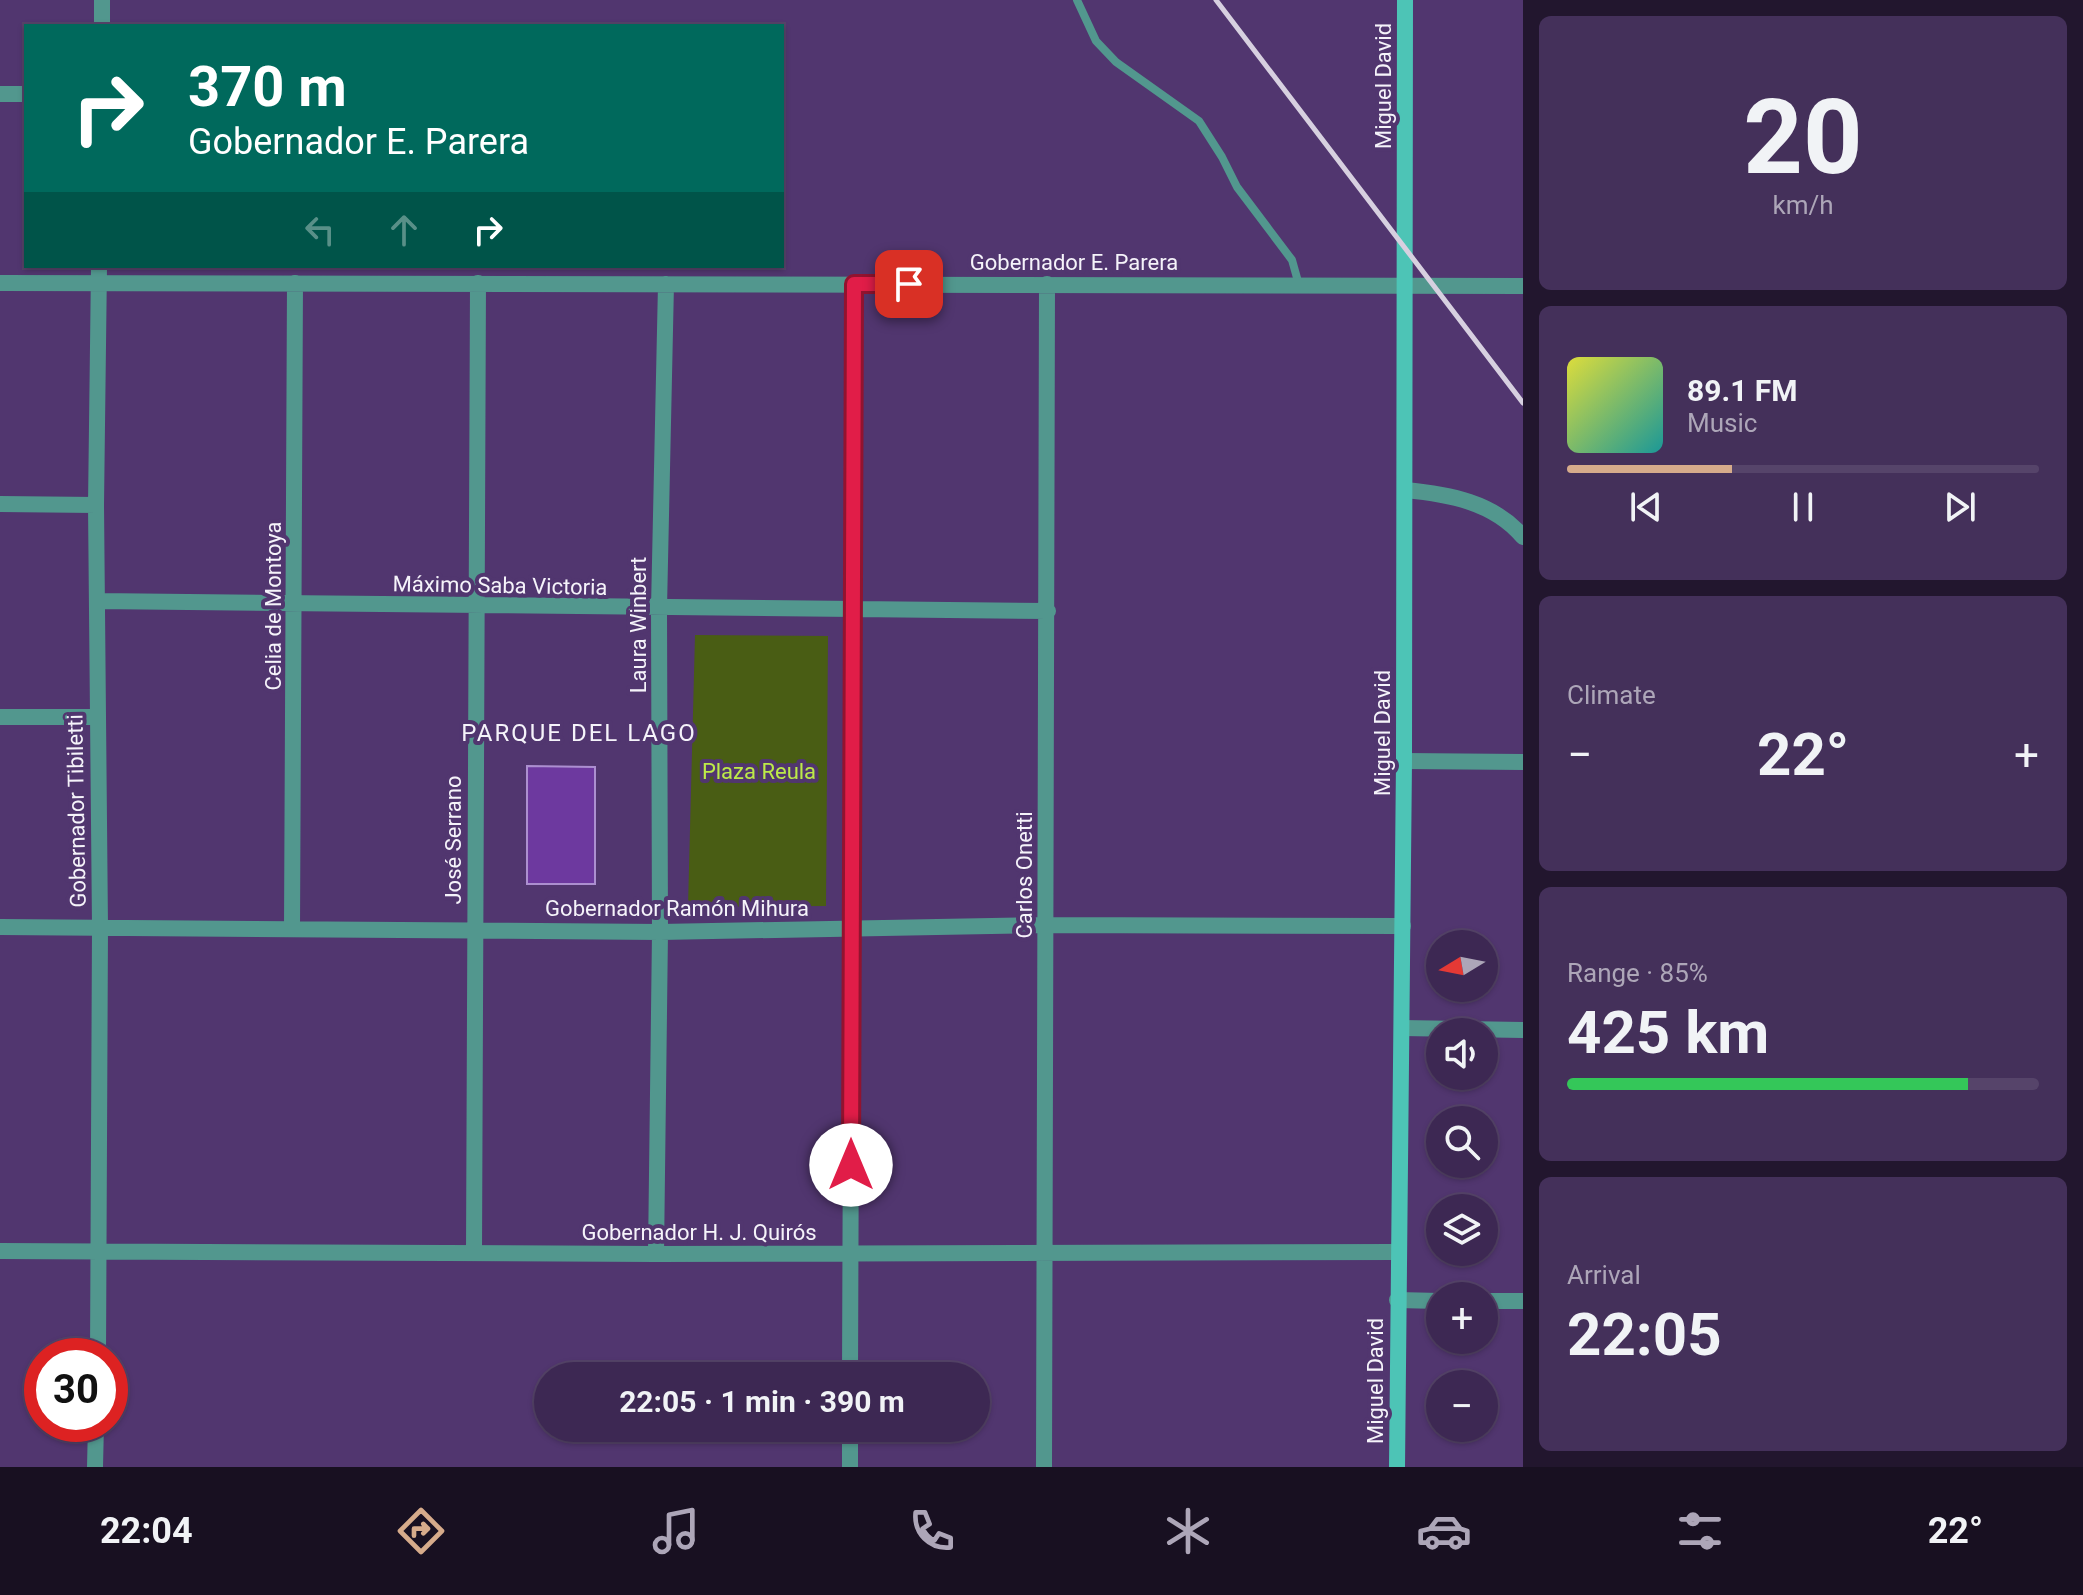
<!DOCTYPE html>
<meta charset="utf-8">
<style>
:root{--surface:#3d2853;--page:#44305a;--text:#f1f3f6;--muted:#ada6b8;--line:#56446a;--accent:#d6ab8b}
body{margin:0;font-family:Roboto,sans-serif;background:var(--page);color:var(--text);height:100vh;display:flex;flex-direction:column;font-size:30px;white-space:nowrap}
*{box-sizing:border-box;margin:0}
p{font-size:26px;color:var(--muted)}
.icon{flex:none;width:44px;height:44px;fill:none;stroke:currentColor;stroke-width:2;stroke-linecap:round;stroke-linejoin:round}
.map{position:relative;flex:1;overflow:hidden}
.details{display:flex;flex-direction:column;gap:16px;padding:16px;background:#22162e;width:560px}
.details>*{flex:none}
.guide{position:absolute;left:24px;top:24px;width:760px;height:244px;border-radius:0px;box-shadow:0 2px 6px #0004,0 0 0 2px var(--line);background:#00695c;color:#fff;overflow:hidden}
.needle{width:52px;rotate:260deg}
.buttons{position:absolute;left:1426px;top:930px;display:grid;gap:16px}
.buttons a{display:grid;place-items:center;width:72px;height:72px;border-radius:50%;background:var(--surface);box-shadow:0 2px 6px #0004,0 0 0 2px var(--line);font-size:40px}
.speed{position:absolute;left:24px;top:1338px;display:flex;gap:16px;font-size:40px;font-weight:700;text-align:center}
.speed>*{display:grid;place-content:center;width:104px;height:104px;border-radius:50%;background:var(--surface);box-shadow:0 2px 6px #0004,0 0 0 2px var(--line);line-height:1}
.speed .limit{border:12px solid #d22;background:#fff;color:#111}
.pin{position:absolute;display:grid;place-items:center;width:68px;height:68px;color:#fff;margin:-34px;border-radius:16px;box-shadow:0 4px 12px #0006}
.me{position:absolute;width:88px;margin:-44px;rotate:0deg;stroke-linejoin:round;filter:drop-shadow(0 0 6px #0008)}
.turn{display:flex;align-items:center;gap:28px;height:168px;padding:0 32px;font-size:36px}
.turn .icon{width:104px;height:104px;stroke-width:2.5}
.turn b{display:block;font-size:56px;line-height:68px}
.lanes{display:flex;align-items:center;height:76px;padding:0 32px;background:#0003;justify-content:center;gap:40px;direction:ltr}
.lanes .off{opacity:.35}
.big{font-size:60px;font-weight:700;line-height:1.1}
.details .tile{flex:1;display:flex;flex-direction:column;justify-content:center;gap:12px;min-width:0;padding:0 28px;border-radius:12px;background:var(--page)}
.details .dial{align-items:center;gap:0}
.dial b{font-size:104px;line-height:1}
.song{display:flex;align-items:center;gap:24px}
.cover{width:96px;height:96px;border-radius:12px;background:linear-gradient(135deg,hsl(60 70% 55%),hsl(180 70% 35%))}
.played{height:8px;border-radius:4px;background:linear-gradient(90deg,var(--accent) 35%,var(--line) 35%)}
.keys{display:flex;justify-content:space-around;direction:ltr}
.heat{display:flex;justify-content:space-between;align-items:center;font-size:44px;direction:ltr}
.charge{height:12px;border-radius:6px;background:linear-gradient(90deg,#34c759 85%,var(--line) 0)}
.trip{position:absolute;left:534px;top:1362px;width:456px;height:80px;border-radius:40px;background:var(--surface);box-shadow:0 2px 6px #0004,0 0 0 2px var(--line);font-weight:700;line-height:80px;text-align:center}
.dock{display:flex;height:128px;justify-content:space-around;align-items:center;background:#181021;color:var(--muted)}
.dock .icon{width:56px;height:56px}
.dock .current{color:var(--accent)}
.dock b{font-size:36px;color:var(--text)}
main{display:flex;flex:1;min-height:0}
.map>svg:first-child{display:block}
</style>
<main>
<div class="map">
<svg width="1523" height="1467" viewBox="0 0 1523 1467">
<rect width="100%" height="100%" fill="#51366f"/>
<path fill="#495d14" d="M695 635 828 636 826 906 688 907Z"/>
<path fill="#6d399f" stroke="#ac8fd0" stroke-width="2" d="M527 766 595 767V884H527Z"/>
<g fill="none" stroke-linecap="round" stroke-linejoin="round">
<path stroke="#52978e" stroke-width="8" d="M1077 0 1096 41 1116 62 1199 121 1222 157 1237 187 1292 260 1299 285"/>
<path stroke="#52978e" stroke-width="16" d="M102 26V0
M0 94H26
M0 283 1523 286
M1405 490C1448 494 1494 502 1523 537
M0 504 96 505
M97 601 1048 611
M0 717H97
M1404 761 1523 762
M0 927 660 932 1045 925 1403 926
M292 929 295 283
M1402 1028 1523 1030
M0 1251 656 1254 1397 1252
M474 1253 478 283
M656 1254 660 932 659 608 666 284
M1397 1300 1440 1301
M1484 1301H1523
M98 1356 100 927 96 505 99 266
M850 1376 854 284
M95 1467 96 1424
M850 1467V1428
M1044 1467 1047 284"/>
<path stroke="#4dc4b6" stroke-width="16" d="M1397 1467 1404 761 1405 0"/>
<path stroke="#d7d0e0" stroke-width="5" d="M1216 0 1523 403"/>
</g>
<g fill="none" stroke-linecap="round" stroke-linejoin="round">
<g stroke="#92132f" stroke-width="20">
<path id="route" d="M851 1165 854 284H909"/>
</g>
<use href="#route" stroke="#e11d48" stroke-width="14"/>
</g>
<g text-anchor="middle" stroke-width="8" stroke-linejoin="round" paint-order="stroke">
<g font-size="22" fill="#f5f3fa" stroke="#51366f">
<text transform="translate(1383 86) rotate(-90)" y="8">Miguel David</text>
<text x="1074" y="270">Gobernador E. Parera</text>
<text transform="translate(500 585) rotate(1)" y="8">Máximo Saba Victoria</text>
<text transform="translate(273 606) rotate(-90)" y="8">Celia de Montoya</text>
<text transform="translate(638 625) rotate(-90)" y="8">Laura Winbert</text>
<text transform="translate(1382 733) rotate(-90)" y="8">Miguel David</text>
<text transform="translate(76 811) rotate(-91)" y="8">Gobernador Tibiletti</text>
<text transform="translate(453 840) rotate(-90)" y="8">José Serrano</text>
<text transform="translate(1024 875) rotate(-90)" y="8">Carlos Onetti</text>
<text x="677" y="916">Gobernador Ramón Mihura</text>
<text x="699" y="1240">Gobernador H. J. Quirós</text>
<text transform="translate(1375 1381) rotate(-90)" y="8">Miguel David</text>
</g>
<g font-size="22" fill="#bdea48" stroke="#51366f">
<text x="759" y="779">Plaza Reula</text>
</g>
<g font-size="24" letter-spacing="2" fill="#f5f3fa" stroke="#51366f">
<text x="579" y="741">PARQUE DEL LAGO</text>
</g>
</g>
</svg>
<div class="buttons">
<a><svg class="needle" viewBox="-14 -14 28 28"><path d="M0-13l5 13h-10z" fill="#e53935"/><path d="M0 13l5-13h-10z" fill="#ada6b8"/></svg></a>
<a><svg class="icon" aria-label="sound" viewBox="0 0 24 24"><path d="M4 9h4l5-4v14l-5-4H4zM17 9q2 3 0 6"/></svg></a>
<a><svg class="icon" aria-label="search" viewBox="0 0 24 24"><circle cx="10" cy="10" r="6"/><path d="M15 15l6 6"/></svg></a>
<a><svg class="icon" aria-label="layers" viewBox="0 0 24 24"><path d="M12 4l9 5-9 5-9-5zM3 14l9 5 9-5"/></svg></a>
<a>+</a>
<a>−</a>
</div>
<div class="speed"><div class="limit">30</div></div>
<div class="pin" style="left:909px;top:284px;background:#d93025"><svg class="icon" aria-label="arrive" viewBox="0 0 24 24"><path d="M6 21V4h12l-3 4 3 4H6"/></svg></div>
<svg class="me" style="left:851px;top:1165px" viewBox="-20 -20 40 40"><circle r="19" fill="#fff"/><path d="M0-13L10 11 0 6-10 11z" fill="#e11d48"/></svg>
<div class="trip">22:05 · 1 min · 390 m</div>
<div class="guide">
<div class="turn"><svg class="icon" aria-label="right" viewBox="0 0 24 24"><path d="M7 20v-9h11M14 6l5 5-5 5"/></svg><div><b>370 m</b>Gobernador E. Parera</div></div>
<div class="lanes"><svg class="icon off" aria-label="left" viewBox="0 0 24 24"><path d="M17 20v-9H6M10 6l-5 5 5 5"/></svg><svg class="icon off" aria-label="ahead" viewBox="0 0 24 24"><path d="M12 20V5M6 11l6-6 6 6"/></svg><svg class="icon" aria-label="right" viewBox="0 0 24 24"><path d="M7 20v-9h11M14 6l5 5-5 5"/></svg></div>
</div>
</div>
<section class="details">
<div class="tile dial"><b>20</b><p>km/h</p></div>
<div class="tile">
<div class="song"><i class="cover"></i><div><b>89.1 FM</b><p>Music</p></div></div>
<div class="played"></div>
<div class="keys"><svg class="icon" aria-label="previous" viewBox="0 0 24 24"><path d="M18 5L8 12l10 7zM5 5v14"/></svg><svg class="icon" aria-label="pause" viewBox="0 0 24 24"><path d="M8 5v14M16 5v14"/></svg><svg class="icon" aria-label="next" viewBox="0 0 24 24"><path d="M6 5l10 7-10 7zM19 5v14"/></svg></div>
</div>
<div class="tile"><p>Climate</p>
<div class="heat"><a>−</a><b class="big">22°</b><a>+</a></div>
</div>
<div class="tile"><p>Range · 85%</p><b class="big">425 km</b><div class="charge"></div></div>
<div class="tile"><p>Arrival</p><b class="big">22:05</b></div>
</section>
</main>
<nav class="dock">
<b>22:04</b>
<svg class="icon current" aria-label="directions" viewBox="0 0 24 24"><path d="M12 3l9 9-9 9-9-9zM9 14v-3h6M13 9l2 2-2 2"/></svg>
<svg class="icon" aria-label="music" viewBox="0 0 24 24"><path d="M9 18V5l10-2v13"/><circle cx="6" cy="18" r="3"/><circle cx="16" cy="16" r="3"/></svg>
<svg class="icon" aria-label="phone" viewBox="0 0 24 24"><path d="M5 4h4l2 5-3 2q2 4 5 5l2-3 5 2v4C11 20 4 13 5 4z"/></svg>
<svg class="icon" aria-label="climate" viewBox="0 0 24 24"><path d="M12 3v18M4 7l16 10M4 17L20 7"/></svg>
<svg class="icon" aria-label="car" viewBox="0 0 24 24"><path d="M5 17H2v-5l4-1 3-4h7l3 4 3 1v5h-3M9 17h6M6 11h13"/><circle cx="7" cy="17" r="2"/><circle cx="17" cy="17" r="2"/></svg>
<svg class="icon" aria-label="filters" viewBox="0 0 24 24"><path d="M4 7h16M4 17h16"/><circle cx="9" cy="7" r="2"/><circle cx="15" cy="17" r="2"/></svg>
<b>22°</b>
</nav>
